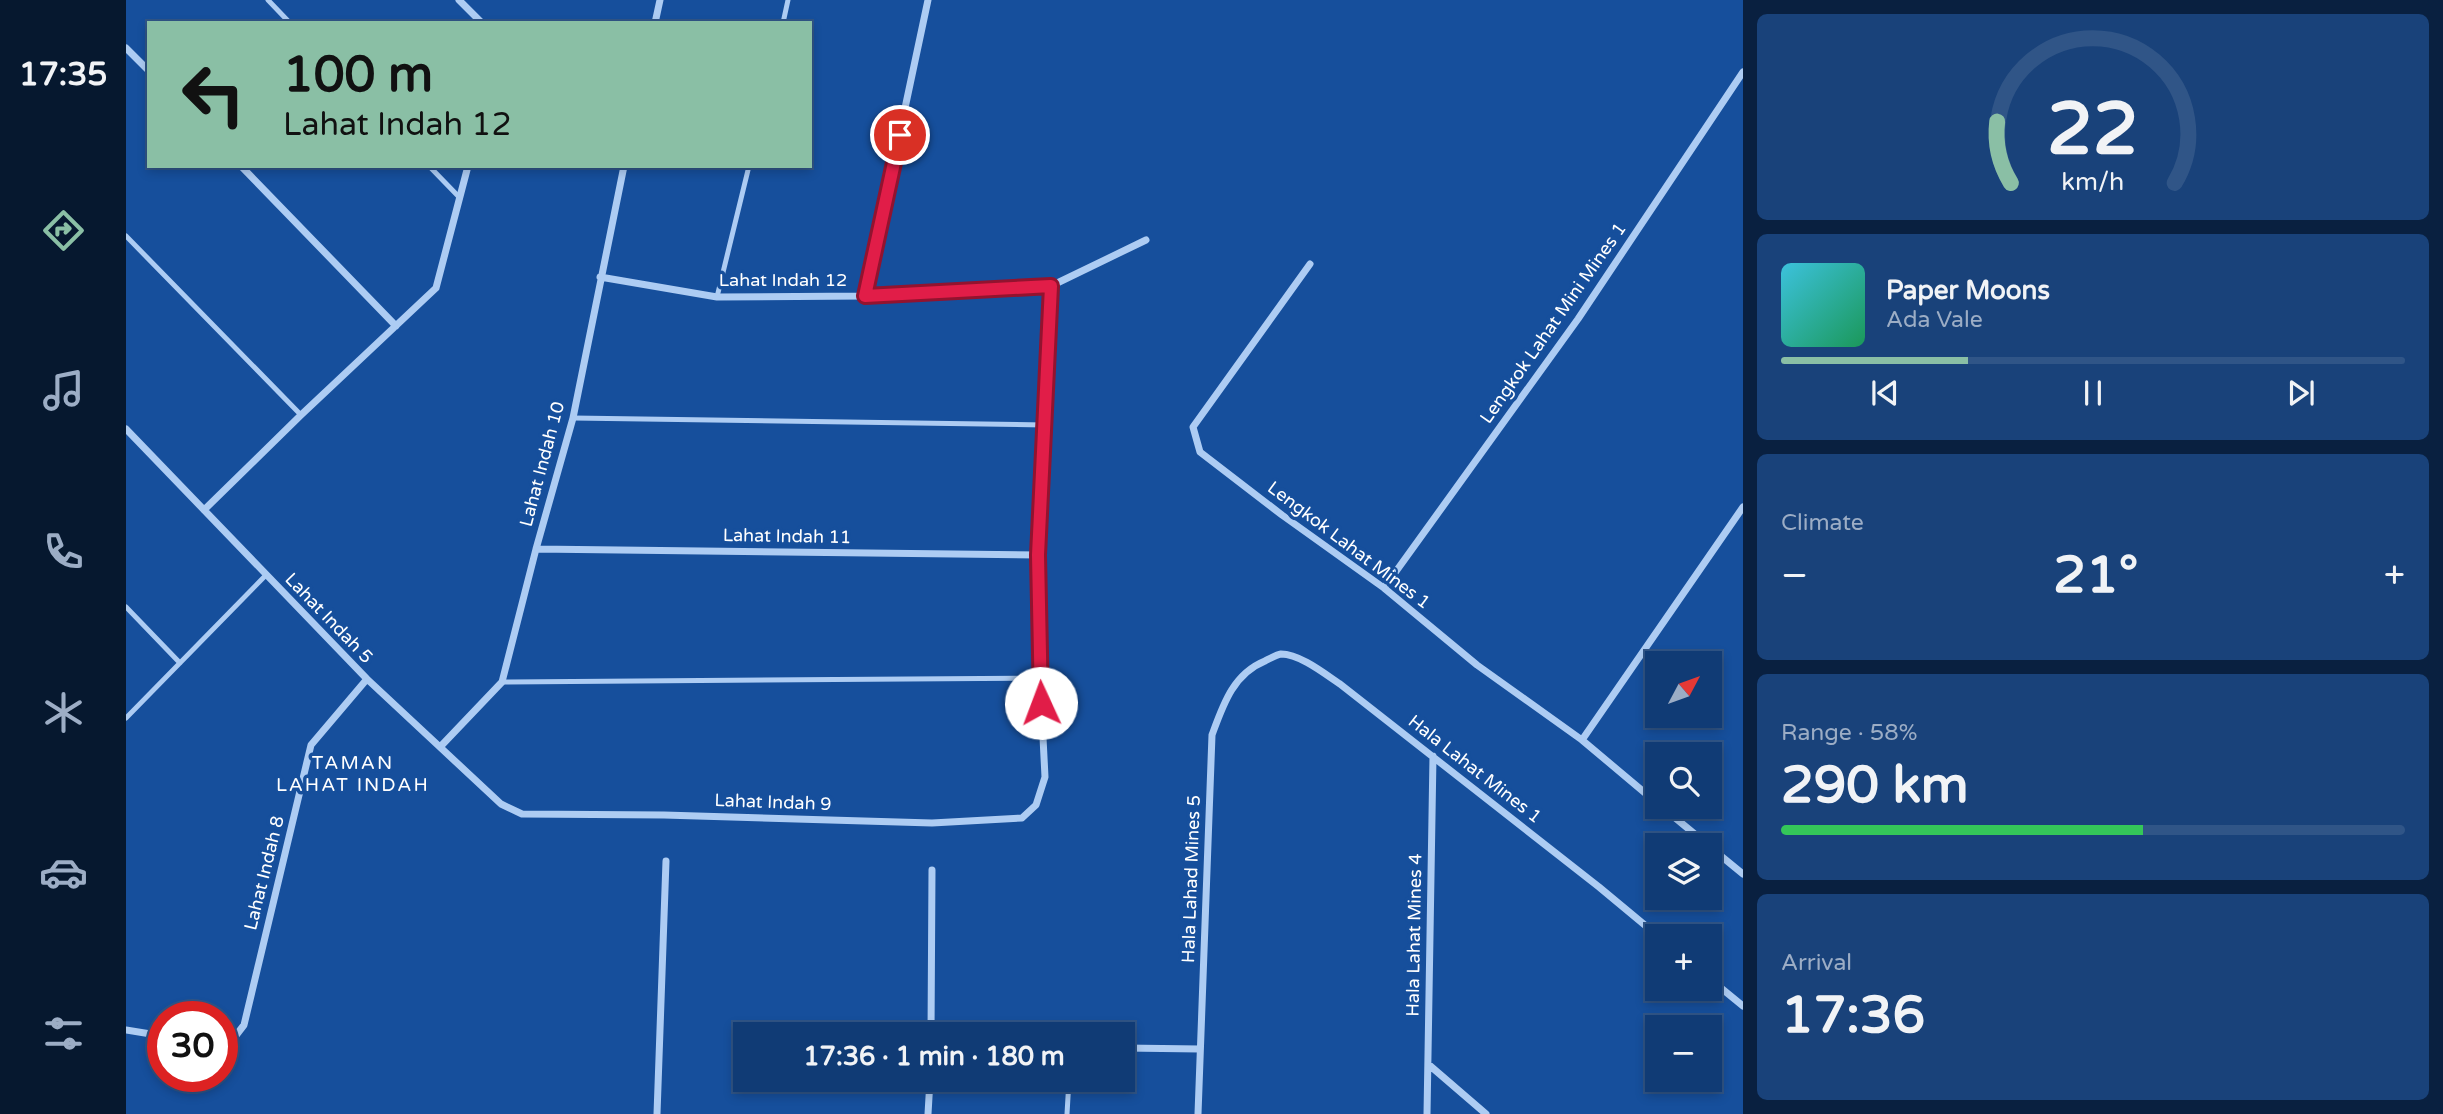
<!DOCTYPE html>
<meta charset="utf-8">
<style>
:root{--surface:#103b75;--page:#19427a;--text:#f1f3f6;--muted:#9cadc5;--line:#305587;--accent:#8abfa5}
body{margin:0;font-family:"Varela Round",sans-serif;background:var(--page);color:var(--text);height:100vh;display:flex;flex-direction:column;font-size:26px;white-space:nowrap}
*{box-sizing:border-box;margin:0}
p{font-size:23px;color:var(--muted)}
.icon{flex:none;width:38px;height:38px;fill:none;stroke:currentColor;stroke-width:2;stroke-linecap:round;stroke-linejoin:round}
.map{position:relative;flex:1;overflow:hidden}
.panel{display:flex;flex-direction:column;gap:14px;padding:14px;background:#092040;width:700px}
.panel>*{flex:none}
.top-card{position:absolute;left:21px;top:21px;width:665px;height:147px;border-radius:0px;box-shadow:0 4px 10px #0003,0 0 0 2px var(--line);background:#8abfa5;color:#111;overflow:hidden}
.needle{width:46px;rotate:49deg}
.controls{position:absolute;left:1519px;top:651px;display:grid;gap:14px}
.controls a{display:grid;place-items:center;width:77px;height:77px;border-radius:0px;background:var(--surface);box-shadow:0 4px 10px #0003,0 0 0 2px var(--line);font-size:35px}
.speed{position:absolute;left:21px;top:1001px;display:flex;gap:14px;font-size:35px;font-weight:700;text-align:center}
.speed>*{display:grid;place-content:center;width:91px;height:91px;border-radius:50%;background:var(--surface);box-shadow:0 4px 10px #0003,0 0 0 2px var(--line);line-height:1}
.speed .limit{border:10px solid #d22;background:#fff;color:#111}
.pin{position:absolute;display:grid;place-items:center;width:60px;height:60px;color:#fff;margin:-30px;border:4px solid #fff;border-radius:50%;box-shadow:0 2px 7px #0007}
.me{position:absolute;width:77px;margin:-38px;rotate:358deg;stroke-linejoin:round;filter:drop-shadow(0 0 5px #0008)}
.turn{display:flex;align-items:center;gap:24px;height:147px;padding:0 21px;font-size:32px}
.turn .icon{width:91px;height:91px;stroke-width:2.5}
.turn b{display:block;font-size:49px;line-height:60px}
.big{font-size:52px;font-weight:700;line-height:1.1}
.panel .card{flex:1;display:flex;flex-direction:column;justify-content:center;gap:10px;min-width:0;padding:0 24px;border-radius:10px;background:var(--page)}
.panel .dial{align-items:center;gap:0}
.dial svg{height:182px;overflow:visible;fill:none;stroke:var(--line);stroke-width:7;stroke-linecap:round;text-anchor:middle}
.dial text{fill:var(--text);stroke:none}
.song{display:flex;align-items:center;gap:21px}
.cover{width:84px;height:84px;border-radius:10px;background:linear-gradient(135deg,hsl(190 70% 55%),hsl(150 70% 35%))}
.played{height:7px;border-radius:4px;background:linear-gradient(90deg,var(--accent) 30%,var(--line) 30%)}
.keys{display:flex;justify-content:space-around;direction:ltr}
.heat{display:flex;justify-content:space-between;align-items:center;font-size:38px;direction:ltr}
.charge{height:10px;border-radius:5px;background:linear-gradient(90deg,#34c759 58%,var(--line) 0)}
.trip{position:absolute;left:607px;top:1022px;width:402px;height:70px;border-radius:0px;background:var(--surface);box-shadow:0 4px 10px #0003,0 0 0 2px var(--line);font-weight:700;line-height:70px;text-align:center}
main{display:flex;flex:1;min-height:0}
.dock{display:flex;flex-direction:column;width:126px;justify-content:space-around;align-items:center;background:#06182f;color:var(--muted)}
.dock .icon{width:49px;height:49px}
.dock .on{color:var(--accent)}
.dock b{font-size:32px;color:var(--text)}
.map>svg:first-child{display:block}
</style>
<main>
<nav class="dock">
<b>17:35</b>
<svg class="icon on" aria-label="directions" viewBox="0 0 24 24"><path d="M12 3l9 9-9 9-9-9zM9 14v-3h6M13 9l2 2-2 2"/></svg>
<svg class="icon" aria-label="music" viewBox="0 0 24 24"><path d="M9 18V5l10-2v13"/><circle cx="6" cy="18" r="3"/><circle cx="16" cy="16" r="3"/></svg>
<svg class="icon" aria-label="phone" viewBox="0 0 24 24"><path d="M5 4h4l2 5-3 2q2 4 5 5l2-3 5 2v4C11 20 4 13 5 4z"/></svg>
<svg class="icon" aria-label="climate" viewBox="0 0 24 24"><path d="M12 3v18M4 7l16 10M4 17L20 7"/></svg>
<svg class="icon" aria-label="car" viewBox="0 0 24 24"><path d="M5 17H2v-5l4-1 3-4h7l3 4 3 1v5h-3M9 17h6M6 11h13"/><circle cx="7" cy="17" r="2"/><circle cx="17" cy="17" r="2"/></svg>
<svg class="icon" aria-label="filters" viewBox="0 0 24 24"><path d="M4 7h16M4 17h16"/><circle cx="9" cy="7" r="2"/><circle cx="15" cy="17" r="2"/></svg>
</nav>
<div class="map">
<svg width="1617" height="1114" viewBox="0 0 1617 1114">
<rect width="100%" height="100%" fill="#164f9c"/>
<g fill="none" stroke-linecap="round" stroke-linejoin="round">
<path stroke="#adccf3" stroke-width="5" d="M142 0 164 23
M657 23 662 0
M303 166 334 198
M0 236 175 415
M591 297 623 166
M447 418 919 425
M0 607 54 663
M376 682 914 678
M0 718 140 575
M941 1114 943 1080"/>
<path stroke="#adccf3" stroke-width="7" d="M333 0 356 23
M529 23 534 0
M0 48 23 71
M115 166 270 326
M1184 264 1067 427 1074 452 1156 515 1258 588 1351 665 1456 740 1531 803
M474 277 591 297 739 296 925 286 1020 240
M739 296 802 0
M0 429 241 679 375 804 396 814 538 815 806 823 896 818 910 805 919 777 914 678 912 555 925 286
M78 510 175 415 310 288 342 166
M410 549 912 555
M1258 588 1452 319 1617 72
M1456 740 1617 507
M315 746 376 682 410 549 447 418 498 166
M1536 807 1582 845
M1584 847 1617 874
M1584 979 1617 1006
M0 1030 37 1036
M805 1034 806 870
M96 1041 108 1038 118 1025 185 745 241 679
M998 1048 1074 1049
M1302 1064 1360 1114
M531 1114 540 861
M802 1114 804 1080
M1072 1114 1086 735C1097 705 1107 674 1139 661 1143 659 1150 655 1155 654 1174 654 1199 674 1214 684L1473 887 1532 936
M1301 1114 1307 756"/>
</g>
<g fill="none" stroke-linecap="round" stroke-linejoin="round">
<g stroke="#92132f" stroke-width="18">
<path id="route" d="M774 135 739 296 925 286 912 555 915 703"/>
</g>
<use href="#route" stroke="#e11d48" stroke-width="12"/>
</g>
<g text-anchor="middle" stroke-width="7" stroke-linejoin="round" paint-order="stroke">
<g font-size="18" fill="#fff" stroke="#164f9c">
<text x="657" y="286">Lahat Indah 12</text>
<text transform="translate(1427 323) rotate(-55)" y="6">Lengkok Lahat Mini Mines 1</text>
<text transform="translate(416 464) rotate(-75)" y="6">Lahat Indah 10</text>
<text transform="translate(661 536) rotate(1)" y="6">Lahat Indah 11</text>
<text transform="translate(1223 545) rotate(37)" y="6">Lengkok Lahat Mines 1</text>
<text transform="translate(203 618) rotate(46)" y="6">Lahat Indah 5</text>
<text transform="translate(1349 769) rotate(38)" y="6">Hala Lahat Mines 1</text>
<text transform="translate(647 802) rotate(2)" y="6">Lahat Indah 9</text>
<text transform="translate(138 873) rotate(-76)" y="6">Lahat Indah 8</text>
<text transform="translate(1065 879) rotate(-88)" y="6">Hala Lahad Mines 5</text>
<text transform="translate(1288 935) rotate(-89)" y="6">Hala Lahat Mines 4</text>
</g>
<g font-size="19" letter-spacing="2" fill="#fff" stroke="#164f9c">
<text x="227" y="769">TAMAN<tspan x="227" dy="22">LAHAT INDAH</tspan></text>
</g>
</g>
</svg>
<div class="controls">
<a><svg class="needle" viewBox="-14 -14 28 28"><path d="M0-13l5 13h-10z" fill="#e53935"/><path d="M0 13l5-13h-10z" fill="#9cadc5"/></svg></a>
<a><svg class="icon" aria-label="search" viewBox="0 0 24 24"><circle cx="10" cy="10" r="6"/><path d="M15 15l6 6"/></svg></a>
<a><svg class="icon" aria-label="layers" viewBox="0 0 24 24"><path d="M12 4l9 5-9 5-9-5zM3 14l9 5 9-5"/></svg></a>
<a>+</a>
<a>−</a>
</div>
<div class="speed"><div class="limit">30</div></div>
<div class="pin" style="left:774px;top:135px;background:#d93025"><svg class="icon" aria-label="arrive" viewBox="0 0 24 24"><path d="M6 21V4h12l-3 4 3 4H6"/></svg></div>
<svg class="me" style="left:915px;top:703px" viewBox="-20 -20 40 40"><circle r="19" fill="#fff"/><path d="M0-13L10 11 0 6-10 11z" fill="#e11d48"/></svg>
<div class="trip">17:36 · 1 min · 180 m</div>
<div class="top-card">
<div class="turn"><svg class="icon" aria-label="left" viewBox="0 0 24 24"><path d="M17 20v-9H6M10 6l-5 5 5 5"/></svg><div><b>100 m</b>Lahat Indah 12</div></div>
</div>
</div>
<section class="panel">
<div class="card dial"><svg viewBox="0 0 100 80">
<path d="M14 69A42 42 0 1 1 86 69"/>
<path d="M14 69A42 42 0 0 1 8 42" stroke="#8abfa5"/>
<text x="50" y="56" font-size="32" font-weight="700">22</text>
<text x="50" y="72" font-size="11">km/h</text>
</svg></div>
<div class="card">
<div class="song"><i class="cover"></i><div><b>Paper Moons</b><p>Ada Vale</p></div></div>
<div class="played"></div>
<div class="keys"><svg class="icon" aria-label="previous" viewBox="0 0 24 24"><path d="M18 5L8 12l10 7zM5 5v14"/></svg><svg class="icon" aria-label="pause" viewBox="0 0 24 24"><path d="M8 5v14M16 5v14"/></svg><svg class="icon" aria-label="next" viewBox="0 0 24 24"><path d="M6 5l10 7-10 7zM19 5v14"/></svg></div>
</div>
<div class="card"><p>Climate</p>
<div class="heat"><a>−</a><b class="big">21°</b><a>+</a></div>
</div>
<div class="card"><p>Range · 58%</p><b class="big">290 km</b><div class="charge"></div></div>
<div class="card"><p>Arrival</p><b class="big">17:36</b></div>
</section>
</main>
